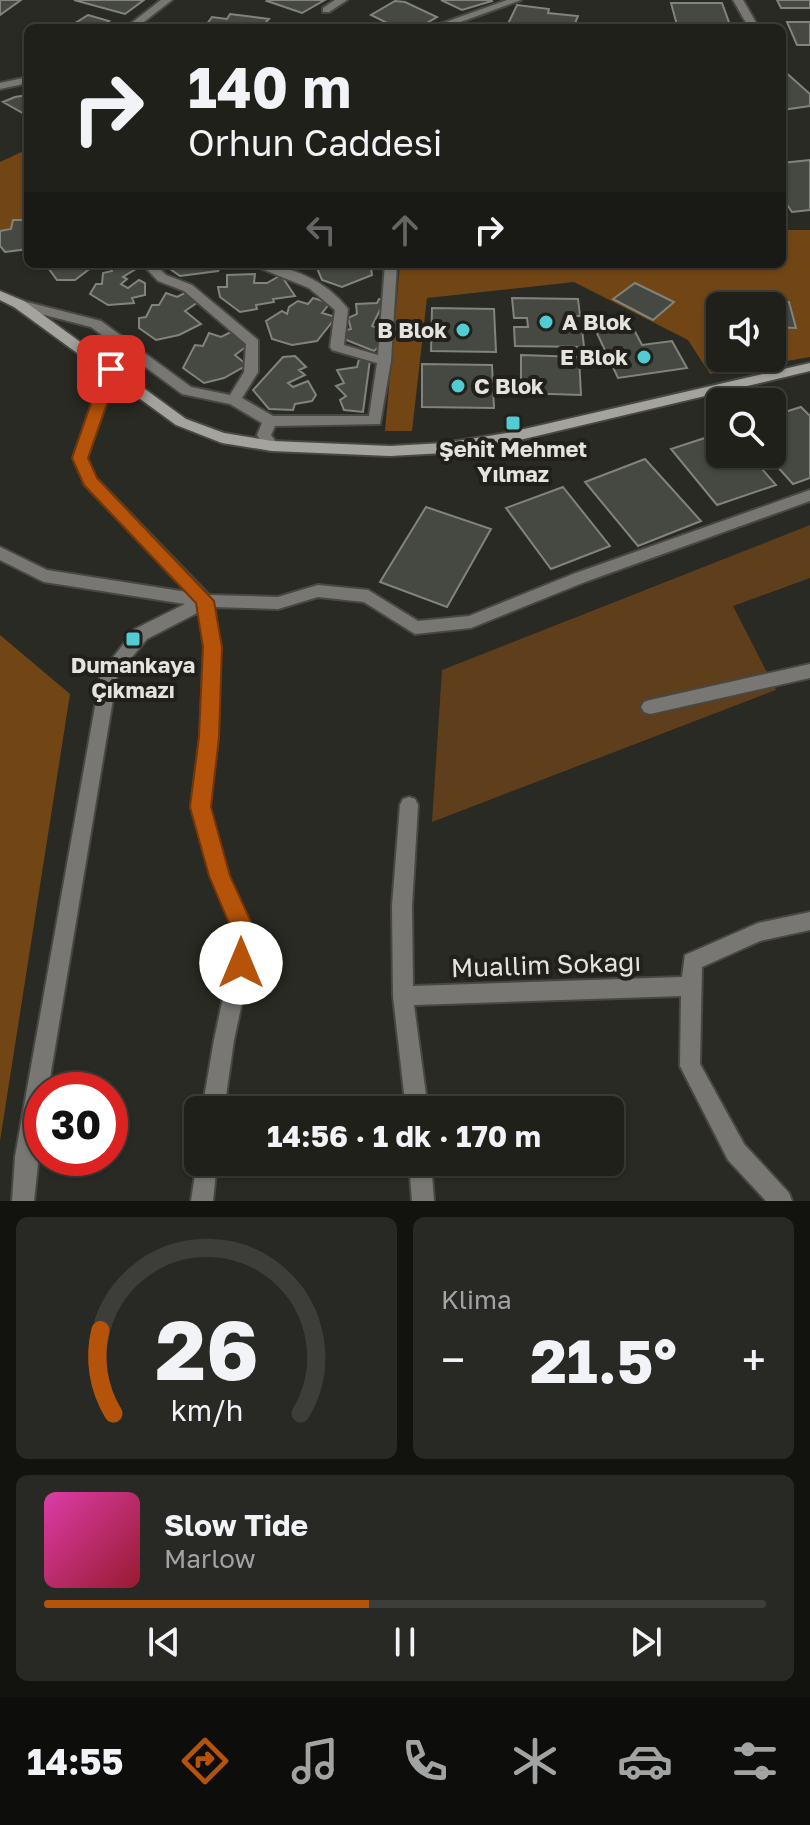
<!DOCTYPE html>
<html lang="tr">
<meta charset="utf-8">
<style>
:root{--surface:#20201b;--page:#282824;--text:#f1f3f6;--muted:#a2a3a3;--line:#3d3e3a;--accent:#b45309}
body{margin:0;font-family:"Golos Text",sans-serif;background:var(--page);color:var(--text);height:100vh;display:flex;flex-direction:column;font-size:30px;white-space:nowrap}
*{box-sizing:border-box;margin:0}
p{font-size:26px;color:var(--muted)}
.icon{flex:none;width:44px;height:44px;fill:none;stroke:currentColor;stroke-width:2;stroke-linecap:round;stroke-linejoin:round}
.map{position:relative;height:1201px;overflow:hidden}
.side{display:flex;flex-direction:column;gap:16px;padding:16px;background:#12120f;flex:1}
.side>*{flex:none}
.hud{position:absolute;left:24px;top:24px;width:762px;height:244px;border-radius:12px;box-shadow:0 2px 6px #0004,0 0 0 2px var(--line);background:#20201b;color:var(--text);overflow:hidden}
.tools{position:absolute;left:706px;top:292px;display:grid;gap:16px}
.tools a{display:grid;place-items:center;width:80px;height:80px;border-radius:12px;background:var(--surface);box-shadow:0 2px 6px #0004,0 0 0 2px var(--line);font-size:40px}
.speed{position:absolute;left:24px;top:1072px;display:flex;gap:16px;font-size:40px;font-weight:700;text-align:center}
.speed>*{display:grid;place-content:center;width:104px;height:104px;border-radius:50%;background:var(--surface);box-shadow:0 2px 6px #0004,0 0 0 2px var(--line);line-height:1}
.speed .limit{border:12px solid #d22;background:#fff;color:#111}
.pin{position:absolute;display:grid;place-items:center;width:68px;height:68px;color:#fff;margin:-34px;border-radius:16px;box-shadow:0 4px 12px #0006}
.me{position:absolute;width:88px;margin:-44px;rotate:0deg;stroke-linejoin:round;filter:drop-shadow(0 0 6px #0008)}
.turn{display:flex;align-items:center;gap:28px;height:168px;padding:0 32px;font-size:36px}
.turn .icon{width:104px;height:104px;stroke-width:2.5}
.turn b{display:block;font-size:56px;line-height:68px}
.lanes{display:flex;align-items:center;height:76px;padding:0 32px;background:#0003;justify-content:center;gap:40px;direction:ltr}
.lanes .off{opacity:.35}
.big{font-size:60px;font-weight:700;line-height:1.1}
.side .tile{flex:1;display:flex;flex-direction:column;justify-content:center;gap:12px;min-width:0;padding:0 28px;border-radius:12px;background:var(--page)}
.side .dial{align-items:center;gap:0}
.dial svg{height:208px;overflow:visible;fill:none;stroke:var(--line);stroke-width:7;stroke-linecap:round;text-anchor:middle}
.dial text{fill:var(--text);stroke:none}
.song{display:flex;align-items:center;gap:24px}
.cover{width:96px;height:96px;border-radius:12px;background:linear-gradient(135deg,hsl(320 70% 55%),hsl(350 70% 35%))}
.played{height:8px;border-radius:4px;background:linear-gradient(90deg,var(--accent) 45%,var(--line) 45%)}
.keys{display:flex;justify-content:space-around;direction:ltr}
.heat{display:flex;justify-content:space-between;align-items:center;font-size:44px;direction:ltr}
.side .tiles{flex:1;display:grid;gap:16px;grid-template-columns:1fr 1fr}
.tile:last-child{grid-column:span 2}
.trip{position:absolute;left:184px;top:1096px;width:440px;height:80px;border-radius:12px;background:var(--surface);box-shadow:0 2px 6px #0004,0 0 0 2px var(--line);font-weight:700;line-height:80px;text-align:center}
.tab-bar{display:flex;height:128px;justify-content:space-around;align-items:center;background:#0d0d0b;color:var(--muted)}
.tab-bar .icon{width:56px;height:56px}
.tab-bar .selected{color:var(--accent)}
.tab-bar b{font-size:36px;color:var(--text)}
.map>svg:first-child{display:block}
</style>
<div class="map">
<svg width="810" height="1201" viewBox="0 0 810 1201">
<rect width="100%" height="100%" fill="#2a2a24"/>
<path fill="#5f3e1b" d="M810 525V578L733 606 776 690 432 822 442 670Z"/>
<path fill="#724614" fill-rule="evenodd" d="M28 149V219L0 238V162Z
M782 230H810V357L710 374 688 340 574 282 427 298 412 431H385L400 264H782ZM720 306H772V358H720Z
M0 635 70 694 0 1141Z"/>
<path fill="#464842" stroke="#81837c" stroke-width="2" d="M0 0H21L0 15Z
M74 0H144L125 14Z
M325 0 302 13 267 1 269 0Z
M441 0H491L492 1 462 10Z
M777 0H810V8H781Z
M395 1 405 2 437 17 418 28H397L371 15Z
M671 3H722L730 25H677Z
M517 5 549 9 548 13 578 16 573 28H506Z
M230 14 269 19 261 28H204L212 17 227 19Z
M88 15 109 21 98 28 77 22Z
M787 22H810V45H797Z
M782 69 810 94V106L782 110Z
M28 95V116L3 102 15 97Z
M810 160V210L792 212 782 197V163Z
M28 211V249L5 252 0 246V231L11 229 13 220H25Z
M96 264 75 280H57L46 265Z
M112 264H144L123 277 127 279 121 284 128 288 139 280 145 283V295L132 298 134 303 108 305 90 294 96 284H102L103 273 112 271Z
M163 264H221L222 265 218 271 180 276Z
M324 264 349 267 354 264H387L384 268H371L372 275 342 287 322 280 316 266Z
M255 274 254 283H267L281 275 295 296 273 299 274 302 256 305 257 309 240 312 220 297 218 287H227V275Z
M635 283 674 302 653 320 613 299Z
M187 292 201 300 185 311 201 324 179 335 156 340 139 328V318L146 317 152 305H159L166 293 177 297Z
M313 298 330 303 322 313 336 317 317 341 292 345 272 339 266 321 282 311 287 314 289 307 298 301 308 304Z
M512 298 578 299 580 316H565L566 329H582L584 347 515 346 514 327H528L527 318H514Z
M379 299 385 300 372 326 380 329 376 335 385 341 374 351 344 339 342 331 351 329 348 318 357 314 356 304 377 303Z
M739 301 789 302 796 328 772 327V306H740Z
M432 308 494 309 496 352 431 351Z
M631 324 642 345 672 341 687 368 618 378 595 329Z
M231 332 251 343 235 355 247 365 224 378 204 383 183 368 195 345 203 346 209 333 221 337Z
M521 355 579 357 581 395 521 393Z
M295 356 306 367 299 370 305 375 288 383 293 387 308 381 316 395 312 401 295 404 293 410 269 409 253 390 283 357Z
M359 359 370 360 363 412 344 410 340 400 346 396 336 386 344 383 337 370 357 367Z
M422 364 492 365 494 408 422 407Z
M801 407 810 416V478L793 484 766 454H772V416Z
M720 433V454H749L776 485 717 505 671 449Z
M645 459 701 521 638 546 585 482Z
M563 487 610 546 551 569 506 508Z
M426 507 491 529 447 607 380 582Z"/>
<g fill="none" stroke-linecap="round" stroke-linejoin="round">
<g stroke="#484842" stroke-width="4">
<path id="service" d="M335 0H347L329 12H323V8Z
M507 0H521L444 28H429Z
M733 0H743L759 28H749Z
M142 264H155L166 275 192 285 258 340V372L242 398 273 416H369L377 363 332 350 330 347 335 310 309 288 250 264C287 264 325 279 348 309L344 345 378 355 385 264H397L391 361 380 424 275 426 271 435 279 446 272 451 267 450 257 435 262 423 230 404 182 394 91 327 14 307 13 304 19 300 101 321 191 387 230 395 244 372 246 344 184 291 158 281Z"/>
</g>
<g stroke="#484842" stroke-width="4">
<path id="minor" d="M161 0H172L136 28H125Z
M28 77V83L0 89V83Z
M111 365 118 369 87 458 96 478 209 595 278 597 318 585 368 590 418 621 469 616 573 574 810 490V501L585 582 471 628 415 634 364 602 318 597 278 609 214 607 220 647 218 737 209 807 229 876 256 937 234 1040 224 1110H202L214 1040 236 937 211 876 191 807 200 737 204 647 199 612 147 639 117 675 48 1090H42V1126L34 1201H12L15 1157 101 673 135 629 185 604 44 582 0 560V547L47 570 187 592 85 485 73 458 104 369Z
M810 664V678L650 714 644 712 641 707 644 702 650 700Z
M409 797 415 799 418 805 412 906 413 986 682 977 685 955 758 923 810 912V930L760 941 702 967 700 1064 744 1144 789 1193 792 1201H766L728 1160 680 1066 681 996 414 1005 428 1110H406L393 996 392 906 400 805 403 799Z
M198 1155V1162H217L213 1201H191Z
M409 1162H431L434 1201H412Z"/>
</g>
<g stroke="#484842" stroke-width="4">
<path id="secondary" d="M0 291 24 301 186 419 224 433 272 441 390 446 444 443 507 433 810 363V371L507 443 444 453 390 456 272 451 222 443 176 425 14 307 0 300Z"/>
</g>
<use href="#service" fill="#787774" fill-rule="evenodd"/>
<use href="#minor" fill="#787774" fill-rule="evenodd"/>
<use href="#secondary" fill="#a5a39e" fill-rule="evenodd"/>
</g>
<path fill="#b45309" stroke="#753606" stroke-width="2" d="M111 364 119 369 88 458 97 478 214 601 222 647 219 737 211 807 230 876 258 937 249 970 241 974 233 970 230 963 235 937 209 876 190 807 199 737 203 647 196 603 84 485 72 458 103 369Z"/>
<g fill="#51ccd3" stroke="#21201a" stroke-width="3">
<circle cx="546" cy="322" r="8"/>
<circle cx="463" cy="330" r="8"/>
<circle cx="644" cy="357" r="8"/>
<circle cx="458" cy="386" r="8"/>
<rect x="505" y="415" width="16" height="16" rx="4"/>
<rect x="125" y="631" width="16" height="16" rx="4"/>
</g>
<g text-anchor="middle" stroke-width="8" stroke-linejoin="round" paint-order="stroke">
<g font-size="22" font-weight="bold" fill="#e4e3df" stroke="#21201a" text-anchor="start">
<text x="562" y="330">A Blok</text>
<text x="447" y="338" text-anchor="end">B Blok</text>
<text x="628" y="365" text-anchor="end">E Blok</text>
<text x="474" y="394">C Blok</text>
<text x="513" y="457" text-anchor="middle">Şehit Mehmet<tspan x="513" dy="25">Yılmaz</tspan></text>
<text x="133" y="673" text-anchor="middle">Dumankaya<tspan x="133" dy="25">Çıkmazı</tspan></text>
</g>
<g font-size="26" fill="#e4e3df" stroke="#21201a">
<text transform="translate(546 965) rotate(-2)" y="9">Muallim Sokağı</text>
</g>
</g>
</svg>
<div class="tools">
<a><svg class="icon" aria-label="sound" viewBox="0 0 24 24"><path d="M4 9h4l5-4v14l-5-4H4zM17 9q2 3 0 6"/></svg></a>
<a><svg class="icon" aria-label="search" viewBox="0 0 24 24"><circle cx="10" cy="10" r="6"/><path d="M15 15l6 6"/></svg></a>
</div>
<div class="speed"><div class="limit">30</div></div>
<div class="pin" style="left:111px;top:369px;background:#d93025"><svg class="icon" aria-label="arrive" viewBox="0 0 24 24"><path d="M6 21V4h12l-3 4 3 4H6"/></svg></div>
<svg class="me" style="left:241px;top:963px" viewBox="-20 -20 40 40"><circle r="19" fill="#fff"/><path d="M0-13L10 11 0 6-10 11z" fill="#b45309"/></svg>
<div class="trip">14:56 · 1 dk · 170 m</div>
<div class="hud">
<div class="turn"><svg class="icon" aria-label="right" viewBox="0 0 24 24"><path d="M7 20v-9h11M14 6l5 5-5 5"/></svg><div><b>140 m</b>Orhun Caddesi</div></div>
<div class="lanes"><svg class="icon off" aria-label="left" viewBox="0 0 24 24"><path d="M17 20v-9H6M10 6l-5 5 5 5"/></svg><svg class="icon off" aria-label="ahead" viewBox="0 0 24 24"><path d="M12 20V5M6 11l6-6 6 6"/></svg><svg class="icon" aria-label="right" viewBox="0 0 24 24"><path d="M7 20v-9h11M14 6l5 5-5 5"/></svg></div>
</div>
</div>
<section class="side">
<div class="tiles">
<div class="tile dial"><svg viewBox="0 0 100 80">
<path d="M14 69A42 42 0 1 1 86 69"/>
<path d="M14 69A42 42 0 0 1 9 37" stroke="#b45309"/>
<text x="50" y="56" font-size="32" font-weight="700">26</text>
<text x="50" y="72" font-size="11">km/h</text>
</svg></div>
<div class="tile"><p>Klima</p>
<div class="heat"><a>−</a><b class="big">21.5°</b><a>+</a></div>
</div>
<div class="tile">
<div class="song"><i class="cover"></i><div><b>Slow Tide</b><p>Marlow</p></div></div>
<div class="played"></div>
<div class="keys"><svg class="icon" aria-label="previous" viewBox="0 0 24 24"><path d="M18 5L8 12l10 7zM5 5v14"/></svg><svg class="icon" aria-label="pause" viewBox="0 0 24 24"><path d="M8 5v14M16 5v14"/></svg><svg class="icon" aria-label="next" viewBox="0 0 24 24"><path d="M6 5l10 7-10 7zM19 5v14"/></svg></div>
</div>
</div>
</section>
<nav class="tab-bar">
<b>14:55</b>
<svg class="icon selected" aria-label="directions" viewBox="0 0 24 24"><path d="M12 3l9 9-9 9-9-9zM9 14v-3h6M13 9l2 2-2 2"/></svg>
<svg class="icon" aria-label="music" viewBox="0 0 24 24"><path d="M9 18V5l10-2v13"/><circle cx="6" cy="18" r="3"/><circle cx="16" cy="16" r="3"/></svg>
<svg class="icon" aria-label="phone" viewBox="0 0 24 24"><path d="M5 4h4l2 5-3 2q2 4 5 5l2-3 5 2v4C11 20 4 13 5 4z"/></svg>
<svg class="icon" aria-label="climate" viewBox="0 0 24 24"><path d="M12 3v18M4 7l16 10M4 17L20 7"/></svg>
<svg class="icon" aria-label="car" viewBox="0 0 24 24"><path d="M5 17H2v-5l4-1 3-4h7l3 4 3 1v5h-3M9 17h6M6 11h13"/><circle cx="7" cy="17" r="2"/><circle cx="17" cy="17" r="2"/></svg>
<svg class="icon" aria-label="filters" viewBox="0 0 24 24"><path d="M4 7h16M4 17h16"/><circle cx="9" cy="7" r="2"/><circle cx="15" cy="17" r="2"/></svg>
</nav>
